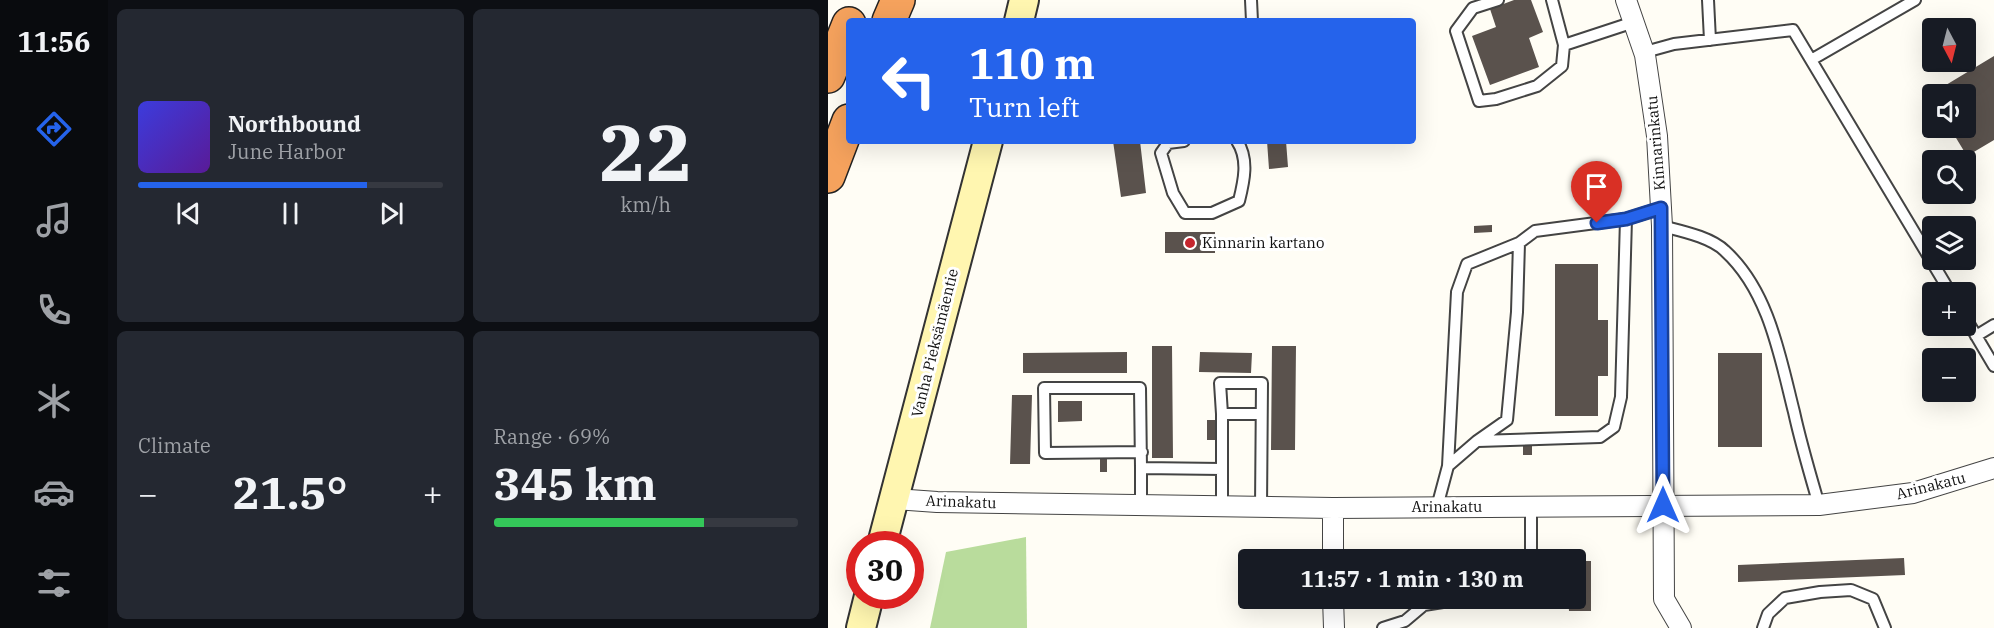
<!DOCTYPE html>
<meta charset="utf-8">
<style>
:root{--surface:#171b24;--page:#242831;--text:#f1f3f6;--muted:#9ea1a6;--line:#363941;--accent:#2563eb}
body{margin:0;font-family:"IBM Plex Serif",serif;background:var(--page);color:var(--text);height:100vh;display:flex;flex-direction:column;font-size:22px;white-space:nowrap}
*{box-sizing:border-box;margin:0}
p{font-size:20px;color:var(--muted)}
.icon{flex:none;width:33px;height:33px;fill:none;stroke:currentColor;stroke-width:2;stroke-linecap:round;stroke-linejoin:round}
.map{position:relative;flex:1;overflow:hidden}
.details{display:flex;flex-direction:column;gap:9px;padding:9px;background:#0d0f14;width:720px}
.details>*{flex:none}
.guide{position:absolute;left:18px;top:18px;width:570px;height:126px;border-radius:6px;box-shadow:0 6px 24px #0002;background:#2563eb;color:#fff;overflow:hidden}
.needle{width:39px;rotate:173deg}
.controls{position:absolute;left:1094px;top:18px;display:grid;gap:12px}
.controls a{display:grid;place-items:center;width:54px;height:54px;border-radius:6px;background:var(--surface);box-shadow:0 6px 24px #0002;font-size:30px}
.speed{position:absolute;left:18px;top:531px;display:flex;gap:12px;font-size:30px;font-weight:700;text-align:center}
.speed>*{display:grid;place-content:center;width:78px;height:78px;border-radius:50%;background:var(--surface);box-shadow:0 6px 24px #0002;line-height:1}
.speed .limit{border:9px solid #d22;background:#fff;color:#111}
.pin{position:absolute;display:grid;place-items:center;width:51px;height:51px;color:#fff;margin:-62px -26px;border-radius:50% 50% 50% 0;rotate:-45deg;box-shadow:0 0 6px #0007}
.pin .icon{rotate:45deg}
.me{position:absolute;width:66px;margin:-33px;rotate:0deg;stroke-linejoin:round;filter:drop-shadow(0 0 4px #0008)}
.turn{display:flex;align-items:center;gap:21px;height:126px;padding:0 24px;font-size:27px}
.turn .icon{width:78px;height:78px;stroke-width:2.5}
.turn b{display:block;font-size:42px;line-height:51px}
.big{font-size:45px;font-weight:700;line-height:1.1}
.details .tile{flex:1;display:flex;flex-direction:column;justify-content:center;gap:9px;min-width:0;padding:0 21px;border-radius:9px;background:var(--page)}
.details .dial{align-items:center;gap:0}
.dial b{font-size:78px;line-height:1}
.song{display:flex;align-items:center;gap:18px}
.cover{width:72px;height:72px;border-radius:9px;background:linear-gradient(135deg,hsl(240 70% 55%),hsl(270 70% 35%))}
.played{height:6px;border-radius:3px;background:linear-gradient(90deg,var(--accent) 75%,var(--line) 75%)}
.keys{display:flex;justify-content:space-around;direction:ltr}
.heat{display:flex;justify-content:space-between;align-items:center;font-size:33px;direction:ltr}
.charge{height:9px;border-radius:4px;background:linear-gradient(90deg,#34c759 69%,var(--line) 0)}
.details .tiles{flex:1;display:grid;gap:9px;grid-template-columns:repeat(2,1fr)}
.trip{position:absolute;left:410px;top:549px;width:348px;height:60px;border-radius:6px;background:var(--surface);box-shadow:0 6px 24px #0002;font-weight:700;line-height:60px;text-align:center}
main{display:flex;flex:1;min-height:0}
.dock{display:flex;flex-direction:column;width:108px;justify-content:space-around;align-items:center;background:#090b0e;color:var(--muted)}
.dock .icon{width:42px;height:42px}
.dock .current{color:var(--accent)}
.dock b{font-size:27px;color:var(--text)}
.map>svg:first-child{display:block}
</style>
<main>
<nav class="dock">
<b>11:56</b>
<svg class="icon current" aria-label="directions" viewBox="0 0 24 24"><path d="M12 3l9 9-9 9-9-9zM9 14v-3h6M13 9l2 2-2 2"/></svg>
<svg class="icon" aria-label="music" viewBox="0 0 24 24"><path d="M9 18V5l10-2v13"/><circle cx="6" cy="18" r="3"/><circle cx="16" cy="16" r="3"/></svg>
<svg class="icon" aria-label="phone" viewBox="0 0 24 24"><path d="M5 4h4l2 5-3 2q2 4 5 5l2-3 5 2v4C11 20 4 13 5 4z"/></svg>
<svg class="icon" aria-label="climate" viewBox="0 0 24 24"><path d="M12 3v18M4 7l16 10M4 17L20 7"/></svg>
<svg class="icon" aria-label="car" viewBox="0 0 24 24"><path d="M5 17H2v-5l4-1 3-4h7l3 4 3 1v5h-3M9 17h6M6 11h13"/><circle cx="7" cy="17" r="2"/><circle cx="17" cy="17" r="2"/></svg>
<svg class="icon" aria-label="filters" viewBox="0 0 24 24"><path d="M4 7h16M4 17h16"/><circle cx="9" cy="7" r="2"/><circle cx="15" cy="17" r="2"/></svg>
</nav>
<section class="details">
<div class="tiles">
<div class="tile">
<div class="song"><i class="cover"></i><div><b>Northbound</b><p>June Harbor</p></div></div>
<div class="played"></div>
<div class="keys"><svg class="icon" aria-label="previous" viewBox="0 0 24 24"><path d="M18 5L8 12l10 7zM5 5v14"/></svg><svg class="icon" aria-label="pause" viewBox="0 0 24 24"><path d="M8 5v14M16 5v14"/></svg><svg class="icon" aria-label="next" viewBox="0 0 24 24"><path d="M6 5l10 7-10 7zM19 5v14"/></svg></div>
</div>
<div class="tile dial"><b>22</b><p>km/h</p></div>
<div class="tile"><p>Climate</p>
<div class="heat"><a>−</a><b class="big">21.5°</b><a>+</a></div>
</div>
<div class="tile"><p>Range · 69%</p><b class="big">345 km</b><div class="charge"></div></div>
</div>
</section>
<div class="map">
<svg width="1166" height="628" viewBox="0 0 1166 628">
<rect width="100%" height="100%" fill="#fffdf5"/>
<path fill="#b9dc9c" d="M198 537 199 628H102L118 552Z"/>
<path fill="#5a524d" d="M686 0H703L715 32 701 38 711 67 662 85 644 36 668 27 662 9Z
M1166 56V140L1139 156 1122 128H1137V94H1103Z
M285 141H312L318 193 293 197Z
M439 141H458L460 167 441 169Z
M664 225V232L646 233V226Z
M337 232H387V253H337Z
M727 264H770V320H780V376H770V416H727Z
M324 346H344L345 458H324Z
M444 346H468L467 450H443Z
M299 352V373H195V353Z
M372 352 424 353 423 373 371 372Z
M890 353H934V447H890Z
M184 395H204L202 464H182Z
M230 401H254V421L230 422Z
M379 420H390V440H379Z
M695 446H704V455H695Z
M272 459H279V472H272Z
M1076 558 1077 575 910 582V565Z
M747 561H763V611H741L740 598H747Z"/>
<g fill="none" stroke-linecap="round" stroke-linejoin="round">
<g stroke="#444" stroke-width="14">
<path id="lane" d="M423 0 424 21
M670 0 645 8 628 31 651 101 668 99 709 86 734 66 736 45 806 22
M724 0 736 45
M880 0 882 40
M817 52 846 44 965 30 1122 292
M983 60 1087 0
M356 141 340 143 333 153 345 193 357 213H384L411 201C416 181 421 159 409 141
M834 226C853 231 883 237 897 251 941 291 952 357 966 412 973 444 982 474 991 505
M1137 317 1166 366
M1148 336 1166 325
M394 414V506
M650 441 772 437 786 427 793 397 798 219
M620 466 629 292 639 264 691 243
M313 468 312 388H216L217 453 314 452
M313 505V468L394 469
M703 506V560
M433 507 434 383H392L394 414H433
M609 507 620 466 649 441 679 420 689 312 691 243 707 231 798 219 833 208
M668 598H704
M555 628 577 621 596 605 640 598
M935 628 940 614 957 598 992 592 1023 590 1045 599 1057 628"/>
</g>
<g stroke="#444" stroke-width="22">
<path id="street" d="M798 0 817 55 829 136 834 226 836 599 853 628
M67 499 109 502 505 508 991 505 1085 493 1166 468
M505 508V560
M505 598 506 628"/>
</g>
<g stroke="#333" stroke-width="32">
<path id="secondary" d="M191 21 196 0
M54 544 160 141
M33 628 41 596"/>
</g>
<g stroke="#222" stroke-width="36">
<path id="highway" d="M61 21 70 0
M0 76 21 24
M0 176 21 121"/>
</g>
<use href="#lane" stroke="#fff" stroke-width="10"/>
<use href="#street" stroke="#fff" stroke-width="20"/>
<use href="#secondary" stroke="#fff6b0" stroke-width="28"/>
<use href="#highway" stroke="#f5a25d" stroke-width="33"/>
</g>
<g fill="none" stroke-linecap="round" stroke-linejoin="round">
<g stroke="#184099" stroke-width="15">
<path id="route" d="M769 223 798 219 833 208 835 505"/>
</g>
<use href="#route" stroke="#2563eb" stroke-width="10"/>
</g>
<circle fill="#c4262e" stroke="#fff" stroke-width="2" cx="362" cy="243" r="6"/>
<g text-anchor="middle" stroke-width="6" stroke-linejoin="round" paint-order="stroke">
<g font-size="15" fill="#111" stroke="#fff">
<text transform="translate(828 143) rotate(-95)" y="5">Kinnarinkatu</text>
<text transform="translate(107 343) rotate(-76)" y="5">Vanha Pieksämäentie</text>
<text transform="translate(1103 486) rotate(-14)" y="5">Arinakatu</text>
<text transform="translate(133 502) rotate(2)" y="5">Arinakatu</text>
<text x="619" y="512">Arinakatu</text>
</g>
<g font-size="15" fill="#111" stroke="#fff" text-anchor="start">
<text x="374" y="248">Kinnarin kartano</text>
</g>
</g>
</svg>
<div class="controls">
<a><svg class="needle" viewBox="-14 -14 28 28"><path d="M0-13l5 13h-10z" fill="#e53935"/><path d="M0 13l5-13h-10z" fill="#9ea1a6"/></svg></a>
<a><svg class="icon" aria-label="sound" viewBox="0 0 24 24"><path d="M4 9h4l5-4v14l-5-4H4zM17 9q2 3 0 6"/></svg></a>
<a><svg class="icon" aria-label="search" viewBox="0 0 24 24"><circle cx="10" cy="10" r="6"/><path d="M15 15l6 6"/></svg></a>
<a><svg class="icon" aria-label="layers" viewBox="0 0 24 24"><path d="M12 4l9 5-9 5-9-5zM3 14l9 5 9-5"/></svg></a>
<a>+</a>
<a>−</a>
</div>
<div class="speed"><div class="limit">30</div></div>
<div class="pin" style="left:769px;top:223px;background:#d93025"><svg class="icon" aria-label="arrive" viewBox="0 0 24 24"><path d="M6 21V4h12l-3 4 3 4H6"/></svg></div>
<svg class="me" style="left:835px;top:505px" viewBox="-20 -20 40 40"><path d="M0-17L14 15 0 8-14 15z" fill="#2563eb" stroke="#fff" stroke-width="4"/></svg>
<div class="trip">11:57 · 1 min · 130 m</div>
<div class="guide">
<div class="turn"><svg class="icon" aria-label="left" viewBox="0 0 24 24"><path d="M17 20v-9H6M10 6l-5 5 5 5"/></svg><div><b>110 m</b>Turn left</div></div>
</div>
</div>
</main>
